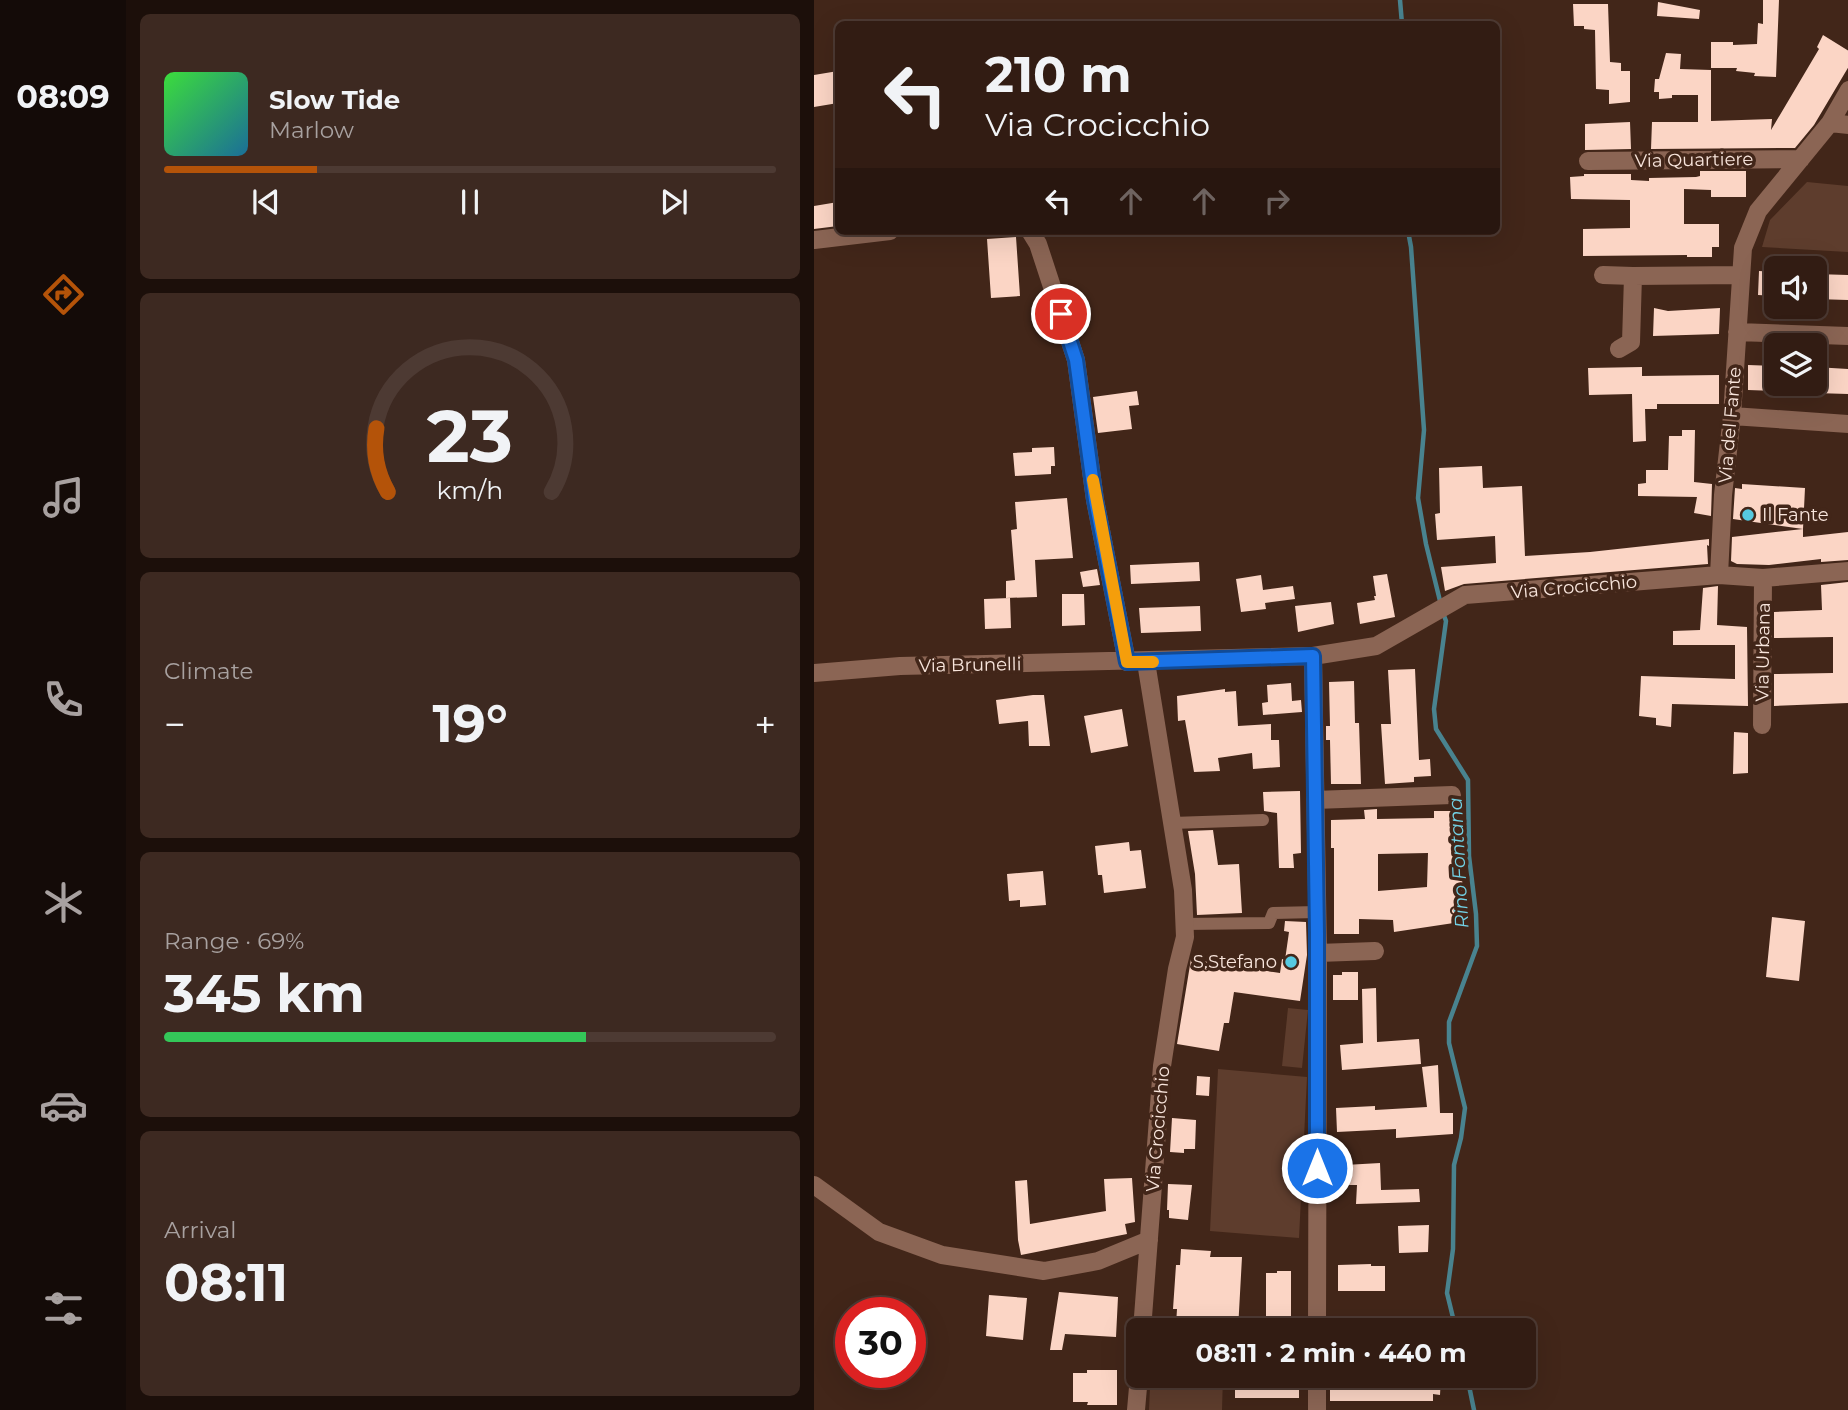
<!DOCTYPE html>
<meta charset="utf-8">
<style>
:root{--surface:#321c13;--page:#3d2921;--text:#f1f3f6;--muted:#a8a1a0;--line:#4d3a33;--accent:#b45309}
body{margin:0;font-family:Montserrat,sans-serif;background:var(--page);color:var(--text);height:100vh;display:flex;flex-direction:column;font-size:26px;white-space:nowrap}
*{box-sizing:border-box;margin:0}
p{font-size:23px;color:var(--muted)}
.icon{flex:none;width:38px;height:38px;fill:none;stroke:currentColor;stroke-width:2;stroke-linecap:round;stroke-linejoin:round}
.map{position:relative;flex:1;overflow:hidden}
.sheet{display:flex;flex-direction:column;gap:14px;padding:14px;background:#1c0f0a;width:688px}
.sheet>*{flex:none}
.banner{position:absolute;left:21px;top:21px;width:665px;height:214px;border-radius:10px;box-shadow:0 7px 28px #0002,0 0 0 2px var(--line);background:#321c13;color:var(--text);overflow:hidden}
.controls{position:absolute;left:950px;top:256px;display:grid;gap:14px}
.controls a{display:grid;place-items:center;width:63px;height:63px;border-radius:10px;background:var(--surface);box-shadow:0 7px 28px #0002,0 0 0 2px var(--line);font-size:35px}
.speed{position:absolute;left:21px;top:1297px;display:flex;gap:14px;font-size:35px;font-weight:700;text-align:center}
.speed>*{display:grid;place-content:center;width:91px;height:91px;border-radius:50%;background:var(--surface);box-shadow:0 7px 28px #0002,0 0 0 2px var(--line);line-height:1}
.speed .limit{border:10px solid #d22;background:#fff;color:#111}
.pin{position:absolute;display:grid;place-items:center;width:60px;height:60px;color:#fff;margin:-30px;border:4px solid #fff;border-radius:50%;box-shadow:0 2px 7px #0007}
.me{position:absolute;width:77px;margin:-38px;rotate:0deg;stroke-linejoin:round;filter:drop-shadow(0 0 5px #0008)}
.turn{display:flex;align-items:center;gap:24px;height:147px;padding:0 35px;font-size:32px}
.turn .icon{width:91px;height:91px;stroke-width:2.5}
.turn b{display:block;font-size:49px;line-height:60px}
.lanes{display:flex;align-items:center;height:66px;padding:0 35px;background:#0003;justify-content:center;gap:35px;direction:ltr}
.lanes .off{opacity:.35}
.big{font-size:52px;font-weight:700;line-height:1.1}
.sheet .card{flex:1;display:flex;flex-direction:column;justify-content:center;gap:10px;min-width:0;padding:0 24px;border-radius:10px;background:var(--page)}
.sheet .dial{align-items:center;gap:0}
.dial svg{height:182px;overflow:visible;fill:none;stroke:var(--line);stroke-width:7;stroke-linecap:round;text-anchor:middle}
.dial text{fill:var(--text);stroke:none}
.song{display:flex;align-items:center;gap:21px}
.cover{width:84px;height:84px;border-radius:10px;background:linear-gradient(135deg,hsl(120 70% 55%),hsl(200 70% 35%))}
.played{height:7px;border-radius:4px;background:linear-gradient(90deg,var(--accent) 25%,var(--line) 25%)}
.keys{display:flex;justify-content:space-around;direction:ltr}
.heat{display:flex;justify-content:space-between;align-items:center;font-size:38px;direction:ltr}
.charge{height:10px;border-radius:5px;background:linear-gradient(90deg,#34c759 69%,var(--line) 0)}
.trip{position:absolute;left:312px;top:1318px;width:410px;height:70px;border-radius:10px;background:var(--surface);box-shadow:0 7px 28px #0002,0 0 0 2px var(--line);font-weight:700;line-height:70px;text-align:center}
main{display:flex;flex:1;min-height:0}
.dock{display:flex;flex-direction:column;width:126px;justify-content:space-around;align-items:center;background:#140b08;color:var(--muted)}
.dock .icon{width:49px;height:49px}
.dock .current{color:var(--accent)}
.dock b{font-size:32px;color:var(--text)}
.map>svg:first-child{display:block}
</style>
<main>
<nav class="dock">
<b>08:09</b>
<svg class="icon current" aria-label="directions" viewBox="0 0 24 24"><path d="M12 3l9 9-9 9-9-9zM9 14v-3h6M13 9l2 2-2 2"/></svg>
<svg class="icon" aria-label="music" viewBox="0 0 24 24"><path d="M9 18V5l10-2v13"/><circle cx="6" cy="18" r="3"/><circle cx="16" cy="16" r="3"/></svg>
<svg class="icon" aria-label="phone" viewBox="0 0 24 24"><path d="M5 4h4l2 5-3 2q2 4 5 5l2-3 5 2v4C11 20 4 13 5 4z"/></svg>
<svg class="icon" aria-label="climate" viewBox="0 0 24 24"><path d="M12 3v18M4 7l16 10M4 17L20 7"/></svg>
<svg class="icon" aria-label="car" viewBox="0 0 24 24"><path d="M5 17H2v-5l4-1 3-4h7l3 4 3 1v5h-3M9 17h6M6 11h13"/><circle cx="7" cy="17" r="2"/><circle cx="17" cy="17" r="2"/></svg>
<svg class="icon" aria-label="filters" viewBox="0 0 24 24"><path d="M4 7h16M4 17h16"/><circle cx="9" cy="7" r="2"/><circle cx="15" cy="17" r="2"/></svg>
</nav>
<section class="sheet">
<div class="card">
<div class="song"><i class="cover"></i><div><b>Slow Tide</b><p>Marlow</p></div></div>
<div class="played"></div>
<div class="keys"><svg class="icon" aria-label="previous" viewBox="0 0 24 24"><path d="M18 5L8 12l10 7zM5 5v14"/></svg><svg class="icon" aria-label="pause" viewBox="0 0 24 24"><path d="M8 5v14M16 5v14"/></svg><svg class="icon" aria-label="next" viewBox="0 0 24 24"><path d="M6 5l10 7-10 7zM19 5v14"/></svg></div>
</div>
<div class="card dial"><svg viewBox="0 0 100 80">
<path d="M14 69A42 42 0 1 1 86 69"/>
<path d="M14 69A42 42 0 0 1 9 41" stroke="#b45309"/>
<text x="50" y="56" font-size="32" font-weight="700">23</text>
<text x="50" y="72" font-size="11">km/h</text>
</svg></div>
<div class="card"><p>Climate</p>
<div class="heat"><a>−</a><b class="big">19°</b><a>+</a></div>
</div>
<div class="card"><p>Range · 69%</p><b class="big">345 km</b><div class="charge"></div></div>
<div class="card"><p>Arrival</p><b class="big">08:11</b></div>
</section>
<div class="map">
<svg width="1035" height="1410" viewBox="0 0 1035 1410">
<rect width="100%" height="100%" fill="#422619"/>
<path fill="#5e3d2d" d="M993 182 1034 186V252L948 247 956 220Z
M474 1008 494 1010 488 1068 468 1066Z
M404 1069 493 1077 485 1238 396 1231Z
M351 1376H409L408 1410H335L336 1387H351Z"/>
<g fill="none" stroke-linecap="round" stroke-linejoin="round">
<path stroke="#49838f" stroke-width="4.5" d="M586 0 588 24
M594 231 597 247 610 430 604 498 612 544 627 605
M629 613 632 621 620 709 622 729 654 780 655 856 662 914 663 946 635 1022V1043L651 1108 647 1138 640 1165 639 1249 633 1293 642 1330
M653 1376 660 1410"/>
</g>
<path fill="#fbd5c5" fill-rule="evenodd" d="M949 0H965L962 77 940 76 941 73 922 71 923 68H897V42H919V45L943 44 944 23 949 24Z
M844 2 886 10 885 19 843 16Z
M759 4H794L796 62 807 63V71H816V102L795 104V90L782 89 781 30 770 29V26H760Z
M1009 35 1035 51V66L1000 125 981 148 837 149 838 122H884V95H858V98L845 99V92H840L841 79H845L852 53 867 54 866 69 897 70V121L958 119 957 130 1005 49 1003 47Z
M24 71V103L0 107V75Z
M816 122 817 149 771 150V124Z
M886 171H932V197H897V190L870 189V224H905V247H898V257H873V255L769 256V229L816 228V200L757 199 756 177 770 176V174H817V180L835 181V178L882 177 886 176Z
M24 202V226L0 229V206Z
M202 237 206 296 177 298 173 239Z
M945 271 962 272V296L944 295Z
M1001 274 1035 275V300L1001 299Z
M840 308 854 311 906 308 905 334 839 336Z
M934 365 962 366V391L934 390Z
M828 367V376L905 375V404H843V409H831L832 441 819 442 818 394 775 395 774 368Z
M1001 367 1035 369V394L1001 393Z
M323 391 325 405 315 406 318 429 284 433 279 397Z
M868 430H881L880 482 898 484 897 516 880 513 883 497 824 496V484L832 483V470H854L855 436H868Z
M240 447 241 466H237V474L201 476 199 453 218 452V448Z
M668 466 669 488 708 486 711 556 776 552 895 539V546L893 545 894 564 650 584 631 591 627 567 682 563 681 536 623 540 621 514 626 513 625 468Z
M928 484 991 488 989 529 919 519 921 488 928 489Z
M253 498 259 558 221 560 223 597 192 598V581L201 580 197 530 203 529 201 502Z
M989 529V537L1035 532V560L1007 562V559L955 565 923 564 917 561 918 537Z
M385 562 386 581 317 584 316 565Z
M283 569 286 585 269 587 266 572Z
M573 574 581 617 546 624 543 603 561 600 560 596H562L559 576Z
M447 575 449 590 479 586 481 599 451 603 452 609 427 612 422 579Z
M1035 582V703L960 706V674L1019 673V637L960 638V612L1008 610 1007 585Z
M904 586 903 625 933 627 934 706 858 704 857 727 842 725V718L825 716 827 676 921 679V645H859V631L886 630 889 588Z
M248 594H270L271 625 248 626Z
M196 598 197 628 171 629 170 599Z
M517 602 520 624 484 632 481 606Z
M386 606 387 631 327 633 325 608Z
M601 669 605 760 616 759 617 776 600 777V782L571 784 567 724H577L574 670Z
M540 681 541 723H545L547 784H517L516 740H512V726H516L515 682Z
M477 683 478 701 487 700 488 712 449 715 448 703 454 702 453 685Z
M411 689V692L422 691 424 726 457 724V740H465L466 767 439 769 438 753 404 758 406 771 380 772 371 720 364 721 363 696Z
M219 695H230L236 746H215L214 721 185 724 182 700Z
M308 709 314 746 277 753 270 716Z
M920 732 934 733V773L919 774Z
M486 791 487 853 479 854 480 868H465L463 813 450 811 449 792Z
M563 809V819L620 818V811H645V838H643L653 921 580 932 579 920 545 919V934H520V848H517V820L551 819 550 810ZM614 853 613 887 564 891V854Z
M399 830 404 865 425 864 428 913 383 915 381 874 374 831Z
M315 842 316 851 327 850 332 888 290 893 288 875H284L281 846Z
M229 871 232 905 206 907V900L195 901 193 874Z
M958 917 991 921 985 981 952 977Z
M471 921 492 922 493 955 486 1001 420 992 415 1023H410L405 1051 363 1044 377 959 466 973 468 959 471 960 475 932 470 931Z
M528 972H544V1000H519V975H528Z
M562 988 563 1042 605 1039 607 1064 528 1070 526 1045 549 1043 548 989Z
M624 1065 626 1113H639V1134L582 1138V1129L523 1132 522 1108 561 1106V1110L613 1107 608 1067Z
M383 1076 396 1077 395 1096 382 1095Z
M358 1118 382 1120 381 1149H370V1153L356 1152Z
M566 1163 567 1190 605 1189 606 1202 542 1204 543 1185H532L531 1165Z
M318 1178 321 1222 311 1224 313 1234 207 1255 204 1240 201 1181 213 1180 216 1224 292 1211 290 1179Z
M354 1184 378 1185 374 1220 355 1218V1210H353Z
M615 1225 614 1252 585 1253 584 1226Z
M367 1249 397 1251 396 1257H428L424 1330 362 1325 363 1309H359L362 1265H366Z
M557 1264V1266H571V1291H524V1265Z
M463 1271H477V1324L452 1321V1273H463Z
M245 1292 304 1297 302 1337 251 1334 248 1350H236Z
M175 1295 213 1298 209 1340 172 1336Z
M273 1370H303V1405H273L274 1402H259V1373H273Z
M421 1376H485V1398H421Z
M516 1376H627L626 1395 619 1394V1401H516Z"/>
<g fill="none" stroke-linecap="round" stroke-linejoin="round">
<path stroke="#8b6554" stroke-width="12" d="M358 823 449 820
M370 924 455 923 459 913 503 912"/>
<path stroke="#8b6554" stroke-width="18" d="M1016 123 1035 125
M774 161 987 159
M216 231 224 244 262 360 281 500 313 662
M0 240 76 231
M789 275 819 276
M923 332 1035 336
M805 349 817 342 819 276 927 275
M918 416 1035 424
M905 575 909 495 918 416 929 248 944 211 1016 123 1035 90
M499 656 504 953 503 1330
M0 673 86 666 499 656 562 646 651 595 905 575 949 578 1035 571
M948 725 949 578
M501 800 638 795
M504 953 561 951
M0 1185 65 1232 128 1255 230 1271 284 1261 335 1240
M328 1330 348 1066 363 969 371 937 369 890 332 662
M322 1410 325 1376
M503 1410V1376"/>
</g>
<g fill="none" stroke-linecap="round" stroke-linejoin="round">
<g stroke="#114b97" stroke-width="18">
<path id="route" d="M247 314 262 360 281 500 313 662 499 656 503 933V1168"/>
</g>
<use href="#route" stroke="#1a73e8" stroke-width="12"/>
<path stroke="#f59e0b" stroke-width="12" d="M279 480 313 662H339"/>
</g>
<g fill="#56c9e0" stroke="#422619" stroke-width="2.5">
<circle cx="934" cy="515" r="7"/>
<circle cx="477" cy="962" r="7"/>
</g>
<g text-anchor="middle" stroke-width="7" stroke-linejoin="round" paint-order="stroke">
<g font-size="18" fill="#f8e5dc" stroke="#422619">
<text transform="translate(880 160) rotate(-1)" y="6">Via Quartiere</text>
<text transform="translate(916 425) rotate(-85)" y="6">Via del Fante</text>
<text transform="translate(760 587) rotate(-5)" y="6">Via Crocicchio</text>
<text transform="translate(949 652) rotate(-89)" y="6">Via Urbana</text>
<text transform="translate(156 665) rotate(-1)" y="6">Via Brunelli</text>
<text transform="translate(344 1129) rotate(-85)" y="6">Via Crocicchio</text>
</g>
<g font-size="18" fill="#f8e5dc" stroke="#422619" text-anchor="start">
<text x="948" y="521">Il Fante</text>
<text x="463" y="968" text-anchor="end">S.Stefano</text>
</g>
<g font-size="19" font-style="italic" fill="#72d1e4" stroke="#422619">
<text transform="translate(644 863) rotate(-93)" y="7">Rino Fontana</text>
</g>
</g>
</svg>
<div class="controls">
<a><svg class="icon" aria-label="sound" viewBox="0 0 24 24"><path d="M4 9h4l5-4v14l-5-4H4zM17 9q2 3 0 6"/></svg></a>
<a><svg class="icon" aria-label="layers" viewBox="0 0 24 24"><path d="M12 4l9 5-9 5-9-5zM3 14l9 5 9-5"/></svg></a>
</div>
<div class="speed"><div class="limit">30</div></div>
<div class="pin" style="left:247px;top:314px;background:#d93025"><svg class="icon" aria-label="arrive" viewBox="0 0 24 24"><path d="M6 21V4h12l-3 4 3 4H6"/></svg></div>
<svg class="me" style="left:503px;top:1168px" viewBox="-20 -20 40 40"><circle r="17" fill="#1a73e8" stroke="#fff" stroke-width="3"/><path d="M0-11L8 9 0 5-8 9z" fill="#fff"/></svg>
<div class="trip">08:11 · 2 min · 440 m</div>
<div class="banner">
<div class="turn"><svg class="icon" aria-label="left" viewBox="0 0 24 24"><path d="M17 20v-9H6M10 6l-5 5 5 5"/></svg><div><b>210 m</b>Via Crocicchio</div></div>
<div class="lanes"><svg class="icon" aria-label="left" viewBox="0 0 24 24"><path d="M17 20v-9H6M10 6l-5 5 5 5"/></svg><svg class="icon off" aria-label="ahead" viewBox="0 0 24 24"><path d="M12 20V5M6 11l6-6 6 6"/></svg><svg class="icon off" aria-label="ahead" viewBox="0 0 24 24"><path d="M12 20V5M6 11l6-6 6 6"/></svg><svg class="icon off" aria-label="right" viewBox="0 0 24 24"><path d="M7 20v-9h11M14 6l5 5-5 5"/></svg></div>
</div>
</div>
</main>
